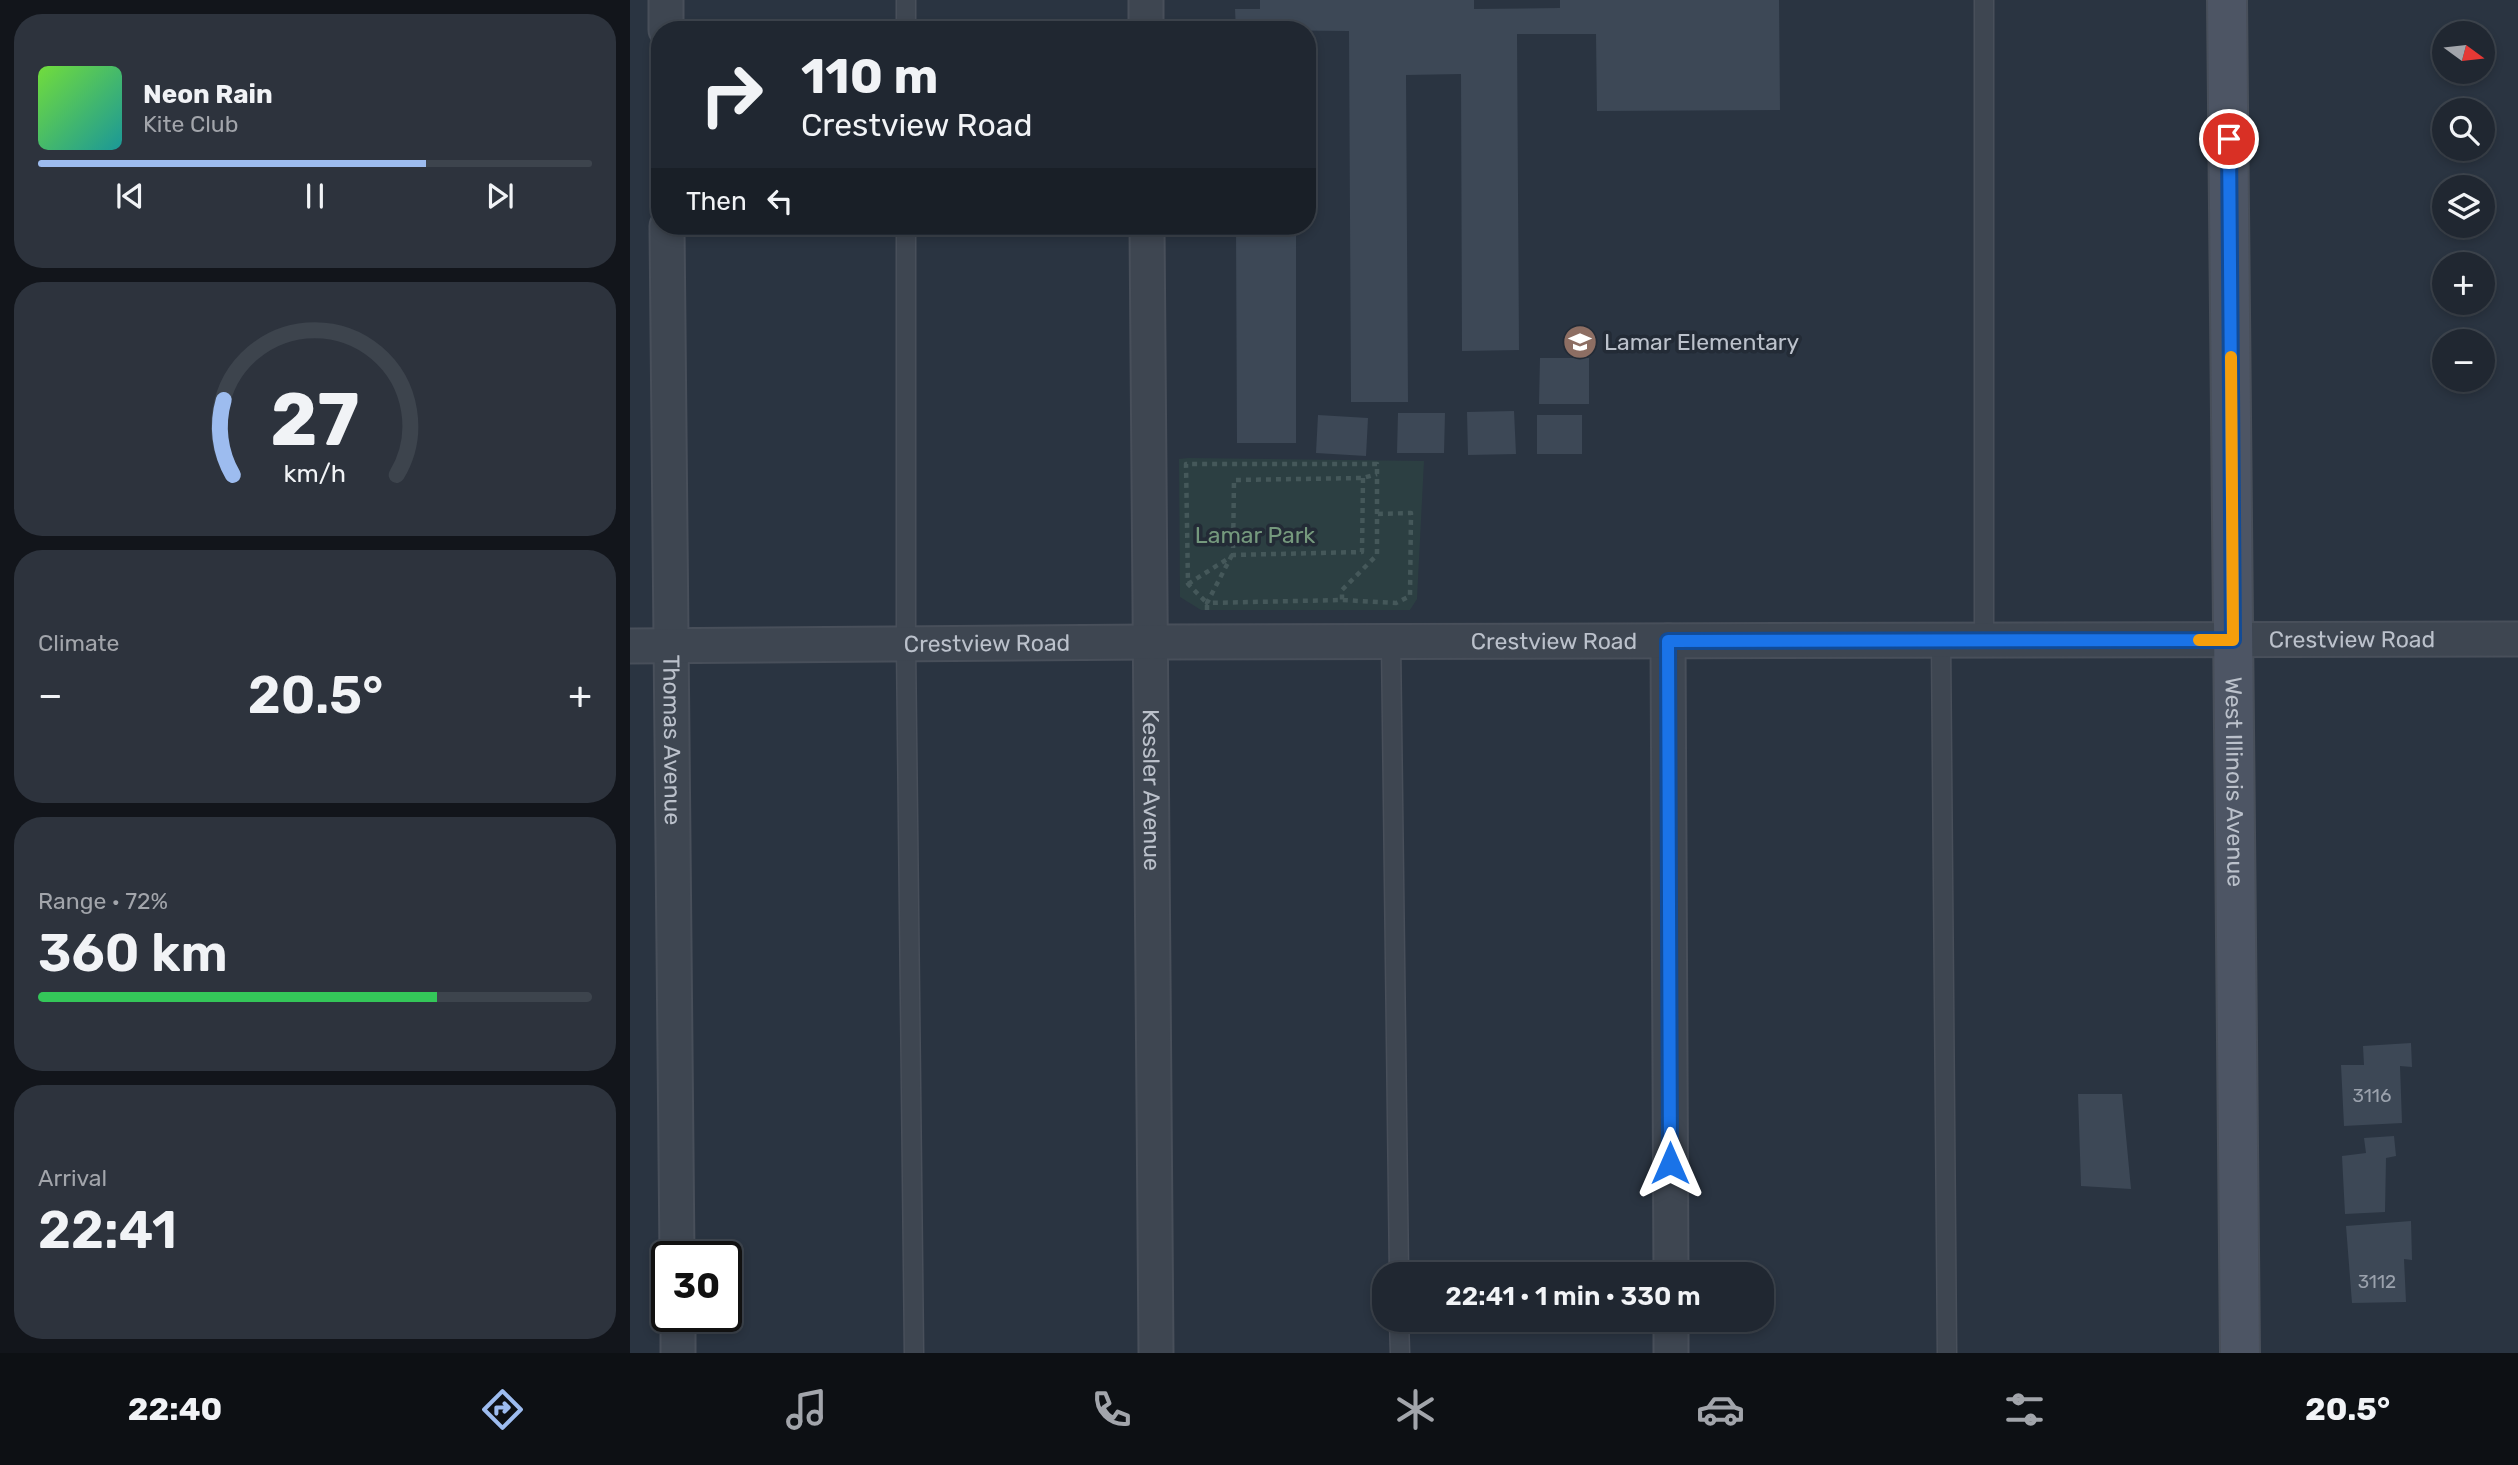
<!DOCTYPE html>
<meta charset="utf-8">
<style>
:root{--surface:#202731;--page:#2d333d;--text:#f1f3f6;--muted:#a2a5ab;--line:#3d444d;--accent:#9dbcef}
body{margin:0;font-family:Rubik,sans-serif;background:var(--page);color:var(--text);height:100vh;display:flex;flex-direction:column;font-size:26px;white-space:nowrap}
*{box-sizing:border-box;margin:0}
p{font-size:23px;color:var(--muted)}
.icon{flex:none;width:38px;height:38px;fill:none;stroke:currentColor;stroke-width:2;stroke-linecap:round;stroke-linejoin:round}
.map{position:relative;flex:1;overflow:hidden}
.side{display:flex;flex-direction:column;gap:14px;padding:14px;background:#12151b;width:630px}
.side>*{flex:none}
.hud{position:absolute;left:21px;top:21px;width:665px;height:214px;border-radius:28px;box-shadow:0 4px 10px #0003,0 0 0 2px var(--line);background:#202731;color:var(--text);overflow:hidden}
.needle{width:46px;rotate:105deg}
.controls{position:absolute;left:1802px;top:21px;display:grid;gap:14px}
.controls a{display:grid;place-items:center;width:63px;height:63px;border-radius:50%;background:var(--surface);box-shadow:0 4px 10px #0003,0 0 0 2px var(--line);font-size:35px}
.speed{position:absolute;left:21px;top:1241px;display:flex;gap:14px;font-size:35px;font-weight:700;text-align:center}
.speed>*{display:grid;place-content:center;width:91px;height:91px;border-radius:50%;background:var(--surface);box-shadow:0 4px 10px #0003,0 0 0 2px var(--line);line-height:1}
.speed .limit{border:4px solid #111;border-radius:10px;background:#fff;color:#111}
.pin{position:absolute;display:grid;place-items:center;width:60px;height:60px;color:#fff;margin:-30px;border:4px solid #fff;border-radius:50%;box-shadow:0 2px 7px #0007}
.me{position:absolute;width:77px;margin:-38px;rotate:0deg;stroke-linejoin:round;filter:drop-shadow(0 0 5px #0008)}
.turn{display:flex;align-items:center;gap:24px;height:147px;padding:0 35px;font-size:32px}
.turn .icon{width:91px;height:91px;stroke-width:2.5}
.turn b{display:block;font-size:49px;line-height:60px}
.then{display:flex;align-items:center;height:66px;padding:0 35px;background:#0003;gap:14px;font-size:26px}
.big{font-size:52px;font-weight:600;line-height:1.1}
.side .widget{flex:1;display:flex;flex-direction:column;justify-content:center;gap:10px;min-width:0;padding:0 24px;border-radius:28px;background:var(--page)}
.side .dial{align-items:center;gap:0}
.dial svg{height:182px;overflow:visible;fill:none;stroke:var(--line);stroke-width:7;stroke-linecap:round;text-anchor:middle}
.dial text{fill:var(--text);stroke:none}
.song{display:flex;align-items:center;gap:21px}
.cover{width:84px;height:84px;border-radius:10px;background:linear-gradient(135deg,hsl(100 70% 55%),hsl(180 70% 35%))}
.played{height:7px;border-radius:4px;background:linear-gradient(90deg,var(--accent) 70%,var(--line) 70%)}
.keys{display:flex;justify-content:space-around;direction:ltr}
.heat{display:flex;justify-content:space-between;align-items:center;font-size:38px;direction:ltr}
.charge{height:10px;border-radius:5px;background:linear-gradient(90deg,#34c759 72%,var(--line) 0)}
.trip{position:absolute;left:742px;top:1262px;width:402px;height:70px;border-radius:28px;background:var(--surface);box-shadow:0 4px 10px #0003,0 0 0 2px var(--line);font-weight:600;line-height:70px;text-align:center}
.menu{display:flex;height:112px;justify-content:space-around;align-items:center;background:#0d1014;color:var(--muted)}
.menu .icon{width:49px;height:49px}
.menu .current{color:var(--accent)}
.menu b{font-size:32px;color:var(--text)}
main{display:flex;flex:1;min-height:0}
.map>svg:first-child{display:block}
</style>
<main>
<section class="side">
<div class="widget">
<div class="song"><i class="cover"></i><div><b>Neon Rain</b><p>Kite Club</p></div></div>
<div class="played"></div>
<div class="keys"><svg class="icon" aria-label="previous" viewBox="0 0 24 24"><path d="M18 5L8 12l10 7zM5 5v14"/></svg><svg class="icon" aria-label="pause" viewBox="0 0 24 24"><path d="M8 5v14M16 5v14"/></svg><svg class="icon" aria-label="next" viewBox="0 0 24 24"><path d="M6 5l10 7-10 7zM19 5v14"/></svg></div>
</div>
<div class="widget dial"><svg viewBox="0 0 100 80">
<path d="M14 69A42 42 0 1 1 86 69"/>
<path d="M14 69A42 42 0 0 1 10 36" stroke="#9dbcef"/>
<text x="50" y="56" font-size="32" font-weight="700">27</text>
<text x="50" y="72" font-size="11">km/h</text>
</svg></div>
<div class="widget"><p>Climate</p>
<div class="heat"><a>−</a><b class="big">20.5°</b><a>+</a></div>
</div>
<div class="widget"><p>Range · 72%</p><b class="big">360 km</b><div class="charge"></div></div>
<div class="widget"><p>Arrival</p><b class="big">22:41</b></div>
</section>
<div class="map">
<svg width="1888" height="1353" viewBox="0 0 1888 1353">
<rect width="100%" height="100%" fill="#2a3441"/>
<path fill="#2c3f42" d="M558 458 794 461 787 599 780 610H571L550 597 549 459Z"/>
<path fill="#3d4856" d="M630 0H844V9L930 8V0H1149L1150 110 967 111 966 34H887L889 350 832 351 831 74 776 75 778 402H721L719 31 606 30 605 9H630Z
M606 226H666V443H607Z
M910 358H959V404H909Z
M884 411 886 454 838 455 837 412Z
M768 413H815L814 453H767Z
M688 415 738 418 736 456 686 453Z
M907 415H952V454H907Z
M1781 1043 1782 1067 1770 1066 1772 1123 1714 1126 1711 1065H1734L1733 1046Z
M1448 1094H1492L1501 1189 1451 1186Z
M1764 1136 1766 1156 1756 1158 1755 1212 1715 1214 1712 1156 1736 1153 1734 1138Z
M1781 1221 1782 1260 1774 1259 1776 1302 1722 1303 1716 1226Z"/>
<g fill="none" stroke-linecap="round" stroke-linejoin="round">
<g stroke="#484f5a" stroke-width="21">
<path id="service" d="M276 0V30
M1354 0V641
M276 226V644L284 1353
M1311 641 1317 1353
M761 642 769 1274
M769 1320 770 1353"/>
</g>
<g stroke="#484f5a" stroke-width="37">
<g id="minor">
<path d="M36 0V30"/>
<path d="M516 0V30"/>
<path id="s1" d="M37 226 47 1256"/>
<path id="s2" d="M517 226 526 1353"/>
<path d="M1038 641 1041 1274"/>
<path id="s3" d="M0 646 520 642 1888 639"/>
<path d="M48 1316V1353"/>
<path d="M1041 1320V1353"/>
</g>
</g>
<g stroke="#484f5a" stroke-width="42">
<g id="secondary">
<path id="s4" d="M1597 0 1610 1353"/>
</g>
</g>
<path stroke="#45585a" stroke-width="4.5" stroke-dasharray="5 5" stroke-linecap="butt" d="M733 478 732 552 603 555 604 480 733 478 747 474
M602 555 577 603 712 600 766 603 780 596 781 513 746 514
M558 584 602 556
M577 610V603L558 584 556 464H747V555L712 590V600"/>
<use href="#service" stroke="#3e4651" stroke-width="18"/>
<use href="#minor" stroke="#3e4651" stroke-width="33"/>
<use href="#secondary" stroke="#4d5564" stroke-width="38"/>
</g>
<g fill="none" stroke-linecap="round" stroke-linejoin="round">
<g stroke="#114b97" stroke-width="18">
<path id="route" d="M1040 1163 1038 641 1603 640 1599 139"/>
</g>
<use href="#route" stroke="#1a73e8" stroke-width="12"/>
<path stroke="#f59e0b" stroke-width="12" d="M1569 640H1603L1601 357"/>
</g>
<defs>
<g id="school-disc" transform="scale(1.75)"><circle r="9.5" fill="#8d6e63" stroke="#232b36"/><path d="M0-5L7-2L0 1L-7-2ZM-4 1L0 2.5L4 1V4Q0 6-4 4Z" fill="#fff"/></g>
</defs>
<g fill-rule="evenodd">
<use href="#school-disc" x="950" y="342"/>
</g>
<g text-anchor="middle" stroke-width="7" stroke-linejoin="round" paint-order="stroke">
<g font-size="19" fill="#9aa1ac">
<text x="1742" y="1102">3116</text>
<text x="1747" y="1288">3112</text>
</g>
<g font-size="23" fill="#bbc1cb" stroke="#232b36" text-anchor="start">
<text x="974" y="350">Lamar Elementary</text>
</g>
<g font-size="23" fill="#75997d" stroke="#232b36">
<text x="625" y="543">Lamar Park</text>
</g>
<g font-size="23" fill="#bbc1cb" stroke="#232b36">
<text dy="8" stroke="none"><textPath href="#s3" startOffset="1722">Crestview Road</textPath></text>
<text dy="8" stroke="none"><textPath href="#s3" startOffset="924">Crestview Road</textPath></text>
<text dy="8" stroke="none"><textPath href="#s3" startOffset="357">Crestview Road</textPath></text>
<text dy="8" stroke="none"><textPath href="#s1" startOffset="514">Thomas Avenue</textPath></text>
<text dy="8" stroke="none"><textPath href="#s4" startOffset="782">West Illinois Avenue</textPath></text>
<text dy="8" stroke="none"><textPath href="#s2" startOffset="564">Kessler Avenue</textPath></text>
</g>
</g>
</svg>
<div class="controls">
<a><svg class="needle" viewBox="-14 -14 28 28"><path d="M0-13l5 13h-10z" fill="#e53935"/><path d="M0 13l5-13h-10z" fill="#a2a5ab"/></svg></a>
<a><svg class="icon" aria-label="search" viewBox="0 0 24 24"><circle cx="10" cy="10" r="6"/><path d="M15 15l6 6"/></svg></a>
<a><svg class="icon" aria-label="layers" viewBox="0 0 24 24"><path d="M12 4l9 5-9 5-9-5zM3 14l9 5 9-5"/></svg></a>
<a>+</a>
<a>−</a>
</div>
<div class="speed"><div class="limit">30</div></div>
<div class="pin" style="left:1599px;top:139px;background:#d93025"><svg class="icon" aria-label="arrive" viewBox="0 0 24 24"><path d="M6 21V4h12l-3 4 3 4H6"/></svg></div>
<svg class="me" style="left:1040px;top:1163px" viewBox="-20 -20 40 40"><path d="M0-17L14 15 0 8-14 15z" fill="#1a73e8" stroke="#fff" stroke-width="4"/></svg>
<div class="trip">22:41 · 1 min · 330 m</div>
<div class="hud">
<div class="turn"><svg class="icon" aria-label="right" viewBox="0 0 24 24"><path d="M7 20v-9h11M14 6l5 5-5 5"/></svg><div><b>110 m</b>Crestview Road</div></div>
<div class="then">Then<svg class="icon" aria-label="left" viewBox="0 0 24 24"><path d="M17 20v-9H6M10 6l-5 5 5 5"/></svg></div>
</div>
</div>
</main>
<nav class="menu">
<b>22:40</b>
<svg class="icon current" aria-label="directions" viewBox="0 0 24 24"><path d="M12 3l9 9-9 9-9-9zM9 14v-3h6M13 9l2 2-2 2"/></svg>
<svg class="icon" aria-label="music" viewBox="0 0 24 24"><path d="M9 18V5l10-2v13"/><circle cx="6" cy="18" r="3"/><circle cx="16" cy="16" r="3"/></svg>
<svg class="icon" aria-label="phone" viewBox="0 0 24 24"><path d="M5 4h4l2 5-3 2q2 4 5 5l2-3 5 2v4C11 20 4 13 5 4z"/></svg>
<svg class="icon" aria-label="climate" viewBox="0 0 24 24"><path d="M12 3v18M4 7l16 10M4 17L20 7"/></svg>
<svg class="icon" aria-label="car" viewBox="0 0 24 24"><path d="M5 17H2v-5l4-1 3-4h7l3 4 3 1v5h-3M9 17h6M6 11h13"/><circle cx="7" cy="17" r="2"/><circle cx="17" cy="17" r="2"/></svg>
<svg class="icon" aria-label="filters" viewBox="0 0 24 24"><path d="M4 7h16M4 17h16"/><circle cx="9" cy="7" r="2"/><circle cx="15" cy="17" r="2"/></svg>
<b>20.5°</b>
</nav>
